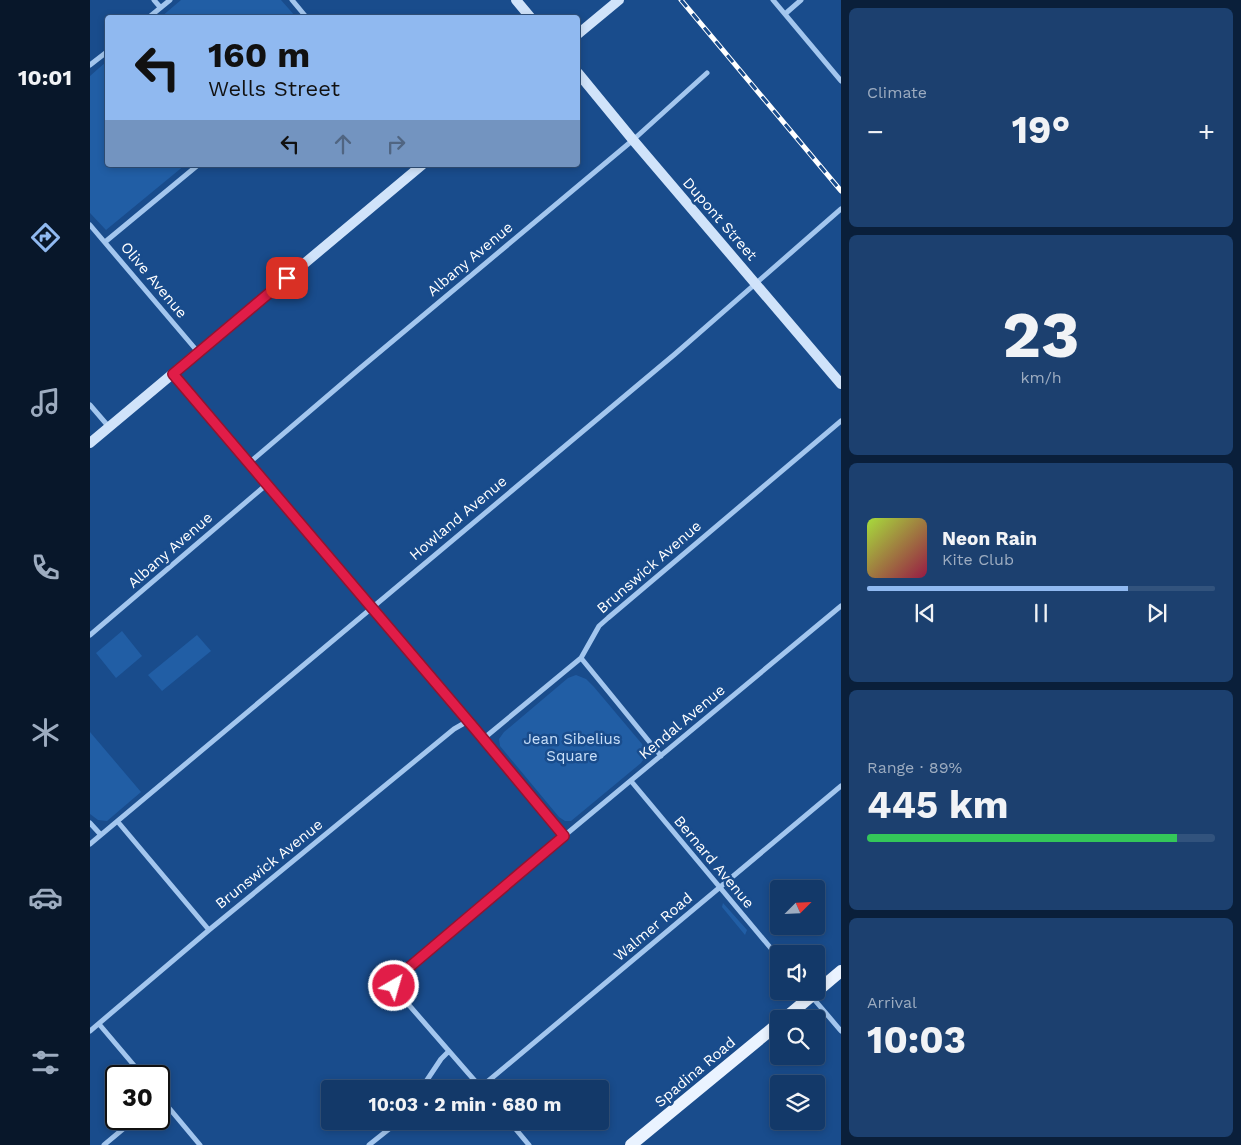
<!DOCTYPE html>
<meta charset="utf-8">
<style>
:root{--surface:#133969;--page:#1c406f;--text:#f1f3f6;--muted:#9dacc0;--line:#32537d;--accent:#90b9f0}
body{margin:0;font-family:"Work Sans",sans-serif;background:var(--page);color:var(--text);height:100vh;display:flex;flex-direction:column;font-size:19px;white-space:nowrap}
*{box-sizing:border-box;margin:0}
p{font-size:16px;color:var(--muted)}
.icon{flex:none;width:28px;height:28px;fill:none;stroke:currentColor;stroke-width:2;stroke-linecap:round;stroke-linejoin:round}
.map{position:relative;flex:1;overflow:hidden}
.sheet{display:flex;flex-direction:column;gap:8px;padding:8px;background:#0a1f3a;width:400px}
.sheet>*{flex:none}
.guide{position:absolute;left:15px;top:15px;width:475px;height:152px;border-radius:5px;box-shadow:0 2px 8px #0003,0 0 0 1px var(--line);background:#90b9f0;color:#111;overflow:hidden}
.needle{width:32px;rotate:66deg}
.controls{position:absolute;left:680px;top:880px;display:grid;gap:10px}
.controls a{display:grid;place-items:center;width:55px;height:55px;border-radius:5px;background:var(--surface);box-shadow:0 2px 8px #0003,0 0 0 1px var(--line);font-size:25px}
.speed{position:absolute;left:15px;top:1065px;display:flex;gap:10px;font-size:25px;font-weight:700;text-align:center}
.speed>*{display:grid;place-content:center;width:65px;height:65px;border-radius:50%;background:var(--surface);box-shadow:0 2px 8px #0003,0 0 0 1px var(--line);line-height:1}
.speed .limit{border:2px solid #111;border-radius:8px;background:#fff;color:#111}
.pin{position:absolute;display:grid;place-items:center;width:42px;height:42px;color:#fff;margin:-21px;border-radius:10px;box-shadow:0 2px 8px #0006}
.me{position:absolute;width:55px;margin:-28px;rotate:38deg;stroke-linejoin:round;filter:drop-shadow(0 0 4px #0008)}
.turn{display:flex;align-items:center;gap:18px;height:105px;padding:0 20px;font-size:22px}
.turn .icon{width:65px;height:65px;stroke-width:2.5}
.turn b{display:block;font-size:35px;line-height:42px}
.lanes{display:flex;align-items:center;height:48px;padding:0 20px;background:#0003;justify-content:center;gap:25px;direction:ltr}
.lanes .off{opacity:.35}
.big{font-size:38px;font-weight:700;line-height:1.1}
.sheet .tile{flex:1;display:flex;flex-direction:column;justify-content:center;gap:8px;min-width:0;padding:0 18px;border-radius:8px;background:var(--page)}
.sheet .dial{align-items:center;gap:0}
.dial b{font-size:65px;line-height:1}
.song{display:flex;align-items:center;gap:15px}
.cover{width:60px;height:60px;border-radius:8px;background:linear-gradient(135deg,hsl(80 70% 55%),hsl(340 70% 35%))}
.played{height:5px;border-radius:2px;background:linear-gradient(90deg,var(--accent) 75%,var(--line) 75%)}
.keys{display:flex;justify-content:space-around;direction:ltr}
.heat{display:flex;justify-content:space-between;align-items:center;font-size:28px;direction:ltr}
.charge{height:8px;border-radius:4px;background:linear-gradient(90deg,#34c759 89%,var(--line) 0)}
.trip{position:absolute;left:231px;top:1080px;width:288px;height:50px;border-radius:5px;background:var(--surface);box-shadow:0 2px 8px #0003,0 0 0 1px var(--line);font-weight:700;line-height:50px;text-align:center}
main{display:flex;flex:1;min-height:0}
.tab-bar{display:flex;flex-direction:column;width:90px;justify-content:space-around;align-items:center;background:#08172a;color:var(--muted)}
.tab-bar .icon{width:35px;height:35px}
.tab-bar .current{color:var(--accent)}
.tab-bar b{font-size:22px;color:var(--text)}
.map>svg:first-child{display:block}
</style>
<main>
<nav class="tab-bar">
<b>10:01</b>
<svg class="icon current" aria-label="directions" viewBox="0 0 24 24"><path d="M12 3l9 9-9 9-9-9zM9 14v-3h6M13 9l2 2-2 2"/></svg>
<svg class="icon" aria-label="music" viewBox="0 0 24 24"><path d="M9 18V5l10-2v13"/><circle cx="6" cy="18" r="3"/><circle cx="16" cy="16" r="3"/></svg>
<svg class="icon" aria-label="phone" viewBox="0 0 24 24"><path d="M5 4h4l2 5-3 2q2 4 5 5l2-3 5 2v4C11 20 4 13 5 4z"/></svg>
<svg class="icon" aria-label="climate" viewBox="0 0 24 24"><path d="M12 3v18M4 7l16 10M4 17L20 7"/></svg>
<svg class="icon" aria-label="car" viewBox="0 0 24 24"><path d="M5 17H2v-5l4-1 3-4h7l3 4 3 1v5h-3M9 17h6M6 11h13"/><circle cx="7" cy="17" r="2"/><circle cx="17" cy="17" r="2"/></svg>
<svg class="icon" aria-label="filters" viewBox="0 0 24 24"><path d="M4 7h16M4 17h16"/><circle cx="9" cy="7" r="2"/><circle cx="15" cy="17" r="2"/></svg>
</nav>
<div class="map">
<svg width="751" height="1145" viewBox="0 0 751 1145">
<rect width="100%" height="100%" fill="#194c8c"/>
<path fill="#215ea5" d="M91 0H191L206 17H71Z
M17 61 18 165H95L16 230 0 213V76Z
M32 631 52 656 26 678 6 653Z
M107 635 121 651 72 691 58 675Z
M486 675 496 679 504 687 552 744 557 754 551 763 481 821H475L469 817 410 746 409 739 414 732 478 678Z
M0 732 51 792 17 821 8 820 0 814Z
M633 903 657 930 655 935 632 907Z"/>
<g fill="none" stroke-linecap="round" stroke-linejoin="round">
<path stroke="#a3c6ee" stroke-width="5" d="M64 0 70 7
M202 0 217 18
M683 0 751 81
M695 14 711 0
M58 18 80 0
M0 65 18 51
M0 225 108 352
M15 242 108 165
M83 374 474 836
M0 405 19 427
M159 463 268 370 543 140 617 73
M0 635 176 485
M491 658 571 756
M393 739 491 658 509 626 518 618 751 421
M541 781 689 958
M28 822 119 930
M0 823 11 835
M0 844 585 354 751 209
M717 991 751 1031
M9 1024 53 1076
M0 1031 119 930 364 729 378 721
M391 1087 751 786
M331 1089 351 1059 359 1051
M392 1089 305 989 304 986 306 980 474 836 751 606
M69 1096 110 1145
M419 1121 439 1145
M14 1145 45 1119
M279 1145 309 1121"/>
<path stroke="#d0e3fa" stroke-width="10" d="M426 0 441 18
M488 34 529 0
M488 73 543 140 751 384
M0 443 332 165"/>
<path stroke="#eaf3ff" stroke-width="12" d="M694 1019 751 971
M541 1145 689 1023"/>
<g stroke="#fff" stroke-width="5">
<path id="rail" d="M591 0 751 191"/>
</g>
<use href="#rail" stroke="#194c8c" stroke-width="3" stroke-dasharray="9" stroke-linecap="butt"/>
</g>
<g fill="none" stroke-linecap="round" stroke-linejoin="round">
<g stroke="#92132f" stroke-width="12">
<path id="route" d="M197 278 83 374 385 729 474 836 310 975 306 980 304 986"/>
</g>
<use href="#route" stroke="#e11d48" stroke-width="9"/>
</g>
<g text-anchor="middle" stroke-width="5" stroke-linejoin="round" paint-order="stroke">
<g font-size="15" fill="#fff" stroke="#194c8c">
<text transform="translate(630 219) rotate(49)" y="5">Dupont Street</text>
<text transform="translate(380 259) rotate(-40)" y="5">Albany Avenue</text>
<text transform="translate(64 280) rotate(50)" y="5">Olive Avenue</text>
<text transform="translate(368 518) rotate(-40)" y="5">Howland Avenue</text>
<text transform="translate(80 550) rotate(-41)" y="5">Albany Avenue</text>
<text transform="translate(559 567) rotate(-41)" y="5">Brunswick Avenue</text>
<text transform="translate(592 722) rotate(-40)" y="5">Kendal Avenue</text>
<text transform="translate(624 862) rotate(50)" y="5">Bernard Avenue</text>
<text transform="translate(179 864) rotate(-39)" y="5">Brunswick Avenue</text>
<text transform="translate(563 927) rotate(-40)" y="5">Walmer Road</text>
<text transform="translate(605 1072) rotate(-40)" y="5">Spadina Road</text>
</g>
<g font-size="15" fill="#c9e0fa" stroke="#194c8c">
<text x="482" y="744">Jean Sibelius<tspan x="482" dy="17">Square</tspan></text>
</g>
</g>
</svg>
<div class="controls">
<a><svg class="needle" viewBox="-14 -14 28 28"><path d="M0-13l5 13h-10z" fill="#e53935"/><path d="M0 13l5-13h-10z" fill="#9dacc0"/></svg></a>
<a><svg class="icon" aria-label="sound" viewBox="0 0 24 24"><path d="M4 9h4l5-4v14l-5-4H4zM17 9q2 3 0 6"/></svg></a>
<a><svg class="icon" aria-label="search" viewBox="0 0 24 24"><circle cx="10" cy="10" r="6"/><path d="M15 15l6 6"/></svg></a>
<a><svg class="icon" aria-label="layers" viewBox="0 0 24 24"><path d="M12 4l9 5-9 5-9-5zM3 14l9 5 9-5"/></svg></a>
</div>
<div class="speed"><div class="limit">30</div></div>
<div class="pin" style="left:197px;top:278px;background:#d93025"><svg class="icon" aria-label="arrive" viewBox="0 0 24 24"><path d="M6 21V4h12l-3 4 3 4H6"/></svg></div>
<svg class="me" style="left:304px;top:986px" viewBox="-20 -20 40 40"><circle r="17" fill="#e11d48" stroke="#fff" stroke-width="3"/><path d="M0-11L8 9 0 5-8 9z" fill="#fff"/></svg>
<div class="trip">10:03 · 2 min · 680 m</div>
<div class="guide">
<div class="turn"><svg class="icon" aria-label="left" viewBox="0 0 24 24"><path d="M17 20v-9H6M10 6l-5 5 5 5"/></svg><div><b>160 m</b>Wells Street</div></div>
<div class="lanes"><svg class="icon" aria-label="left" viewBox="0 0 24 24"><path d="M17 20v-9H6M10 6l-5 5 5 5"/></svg><svg class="icon off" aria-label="ahead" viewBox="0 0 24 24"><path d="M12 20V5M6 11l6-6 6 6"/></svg><svg class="icon off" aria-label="right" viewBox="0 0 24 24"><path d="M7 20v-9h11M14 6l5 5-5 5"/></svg></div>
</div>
</div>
<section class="sheet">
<div class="tile"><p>Climate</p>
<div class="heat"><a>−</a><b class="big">19°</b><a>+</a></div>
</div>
<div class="tile dial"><b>23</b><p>km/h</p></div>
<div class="tile">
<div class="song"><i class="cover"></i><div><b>Neon Rain</b><p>Kite Club</p></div></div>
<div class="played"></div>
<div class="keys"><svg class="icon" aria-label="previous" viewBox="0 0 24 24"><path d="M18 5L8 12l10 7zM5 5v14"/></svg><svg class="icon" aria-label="pause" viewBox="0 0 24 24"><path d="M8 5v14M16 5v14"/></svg><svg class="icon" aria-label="next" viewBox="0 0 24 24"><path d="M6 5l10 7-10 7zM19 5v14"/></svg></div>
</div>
<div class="tile"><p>Range · 89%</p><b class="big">445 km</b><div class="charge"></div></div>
<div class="tile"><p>Arrival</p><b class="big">10:03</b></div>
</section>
</main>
